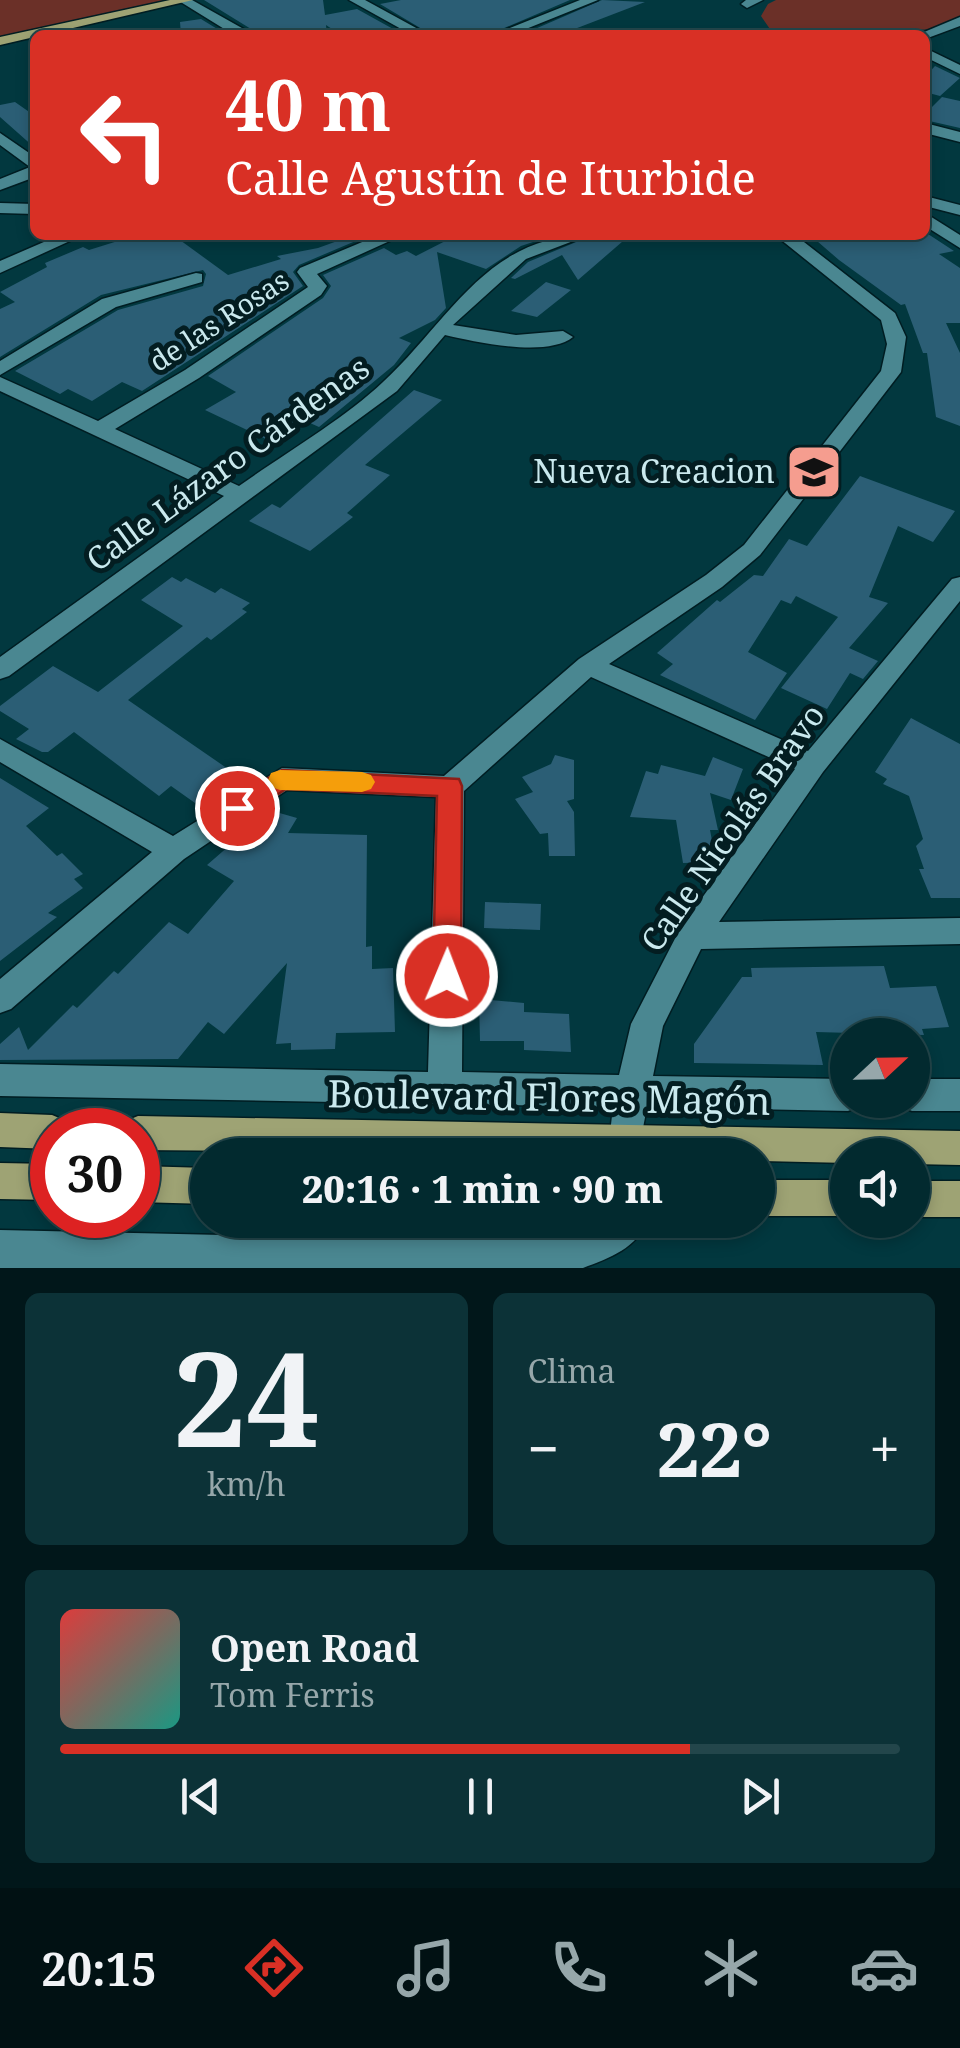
<!DOCTYPE html>
<html lang="es">
<meta charset="utf-8">
<style>
:root{--surface:#022a2f;--page:#0c3237;--text:#f1f3f6;--muted:#96a7aa;--line:#23464b;--accent:#d93025}
body{margin:0;font-family:"Noto Serif",serif;background:var(--page);color:var(--text);height:100vh;display:flex;flex-direction:column;font-size:38px;white-space:nowrap}
*{box-sizing:border-box;margin:0}
p{font-size:32px;color:var(--muted)}
.icon{flex:none;width:55px;height:55px;fill:none;stroke:currentColor;stroke-width:2;stroke-linecap:round;stroke-linejoin:round}
.map{position:relative;height:1268px;overflow:hidden}
.side{display:flex;flex-direction:column;gap:25px;padding:25px;background:#01171a;flex:1}
.side>*{flex:none}
.hud{position:absolute;left:30px;top:30px;width:900px;height:210px;border-radius:15px;box-shadow:0 5px 15px #0003,0 0 0 2px var(--line);background:#d93025;color:#fff;overflow:hidden}
.needle{width:65px;rotate:68deg}
.buttons{position:absolute;left:830px;top:1018px;display:grid;gap:20px}
.buttons a{display:grid;place-items:center;width:100px;height:100px;border-radius:50%;background:var(--surface);box-shadow:0 5px 15px #0003,0 0 0 2px var(--line);font-size:50px}
.speed{position:absolute;left:30px;top:1108px;display:flex;gap:20px;font-size:50px;font-weight:700;text-align:center}
.speed>*{display:grid;place-content:center;width:130px;height:130px;border-radius:50%;background:var(--surface);box-shadow:0 5px 15px #0003,0 0 0 2px var(--line);line-height:1}
.speed .limit{border:15px solid #d22;background:#fff;color:#111}
.pin{position:absolute;display:grid;place-items:center;width:85px;height:85px;color:#fff;margin:-42px;border:5px solid #fff;border-radius:50%;box-shadow:0 2px 10px #0007}
.me{position:absolute;width:110px;margin:-55px;rotate:1deg;stroke-linejoin:round;filter:drop-shadow(0 0 8px #0008)}
.turn{display:flex;align-items:center;gap:35px;height:210px;padding:0 30px;font-size:45px}
.turn .icon{width:130px;height:130px;stroke-width:2.5}
.turn b{display:block;font-size:70px;line-height:85px}
.big{font-size:75px;font-weight:800;line-height:1.1}
.side .widget{flex:1;display:flex;flex-direction:column;justify-content:center;gap:15px;min-width:0;padding:0 35px;border-radius:15px;background:var(--page)}
.side .dial{align-items:center;gap:0}
.dial b{font-size:130px;line-height:1}
.song{display:flex;align-items:center;gap:30px}
.cover{width:120px;height:120px;border-radius:15px;background:linear-gradient(135deg,hsl(0 70% 55%),hsl(170 70% 35%))}
.played{height:10px;border-radius:5px;background:linear-gradient(90deg,var(--accent) 75%,var(--line) 75%)}
.keys{display:flex;justify-content:space-around;direction:ltr}
.heat{display:flex;justify-content:space-between;align-items:center;font-size:55px;direction:ltr}
.side .tiles{flex:1;display:grid;gap:25px;grid-template-columns:1fr 1fr}
.widget:last-child{grid-column:span 2}
.trip{position:absolute;left:190px;top:1138px;width:585px;height:100px;border-radius:50px;background:var(--surface);box-shadow:0 5px 15px #0003,0 0 0 2px var(--line);font-weight:800;line-height:100px;text-align:center}
.tab-bar{display:flex;height:160px;justify-content:space-around;align-items:center;background:#011113;color:var(--muted)}
.tab-bar .icon{width:70px;height:70px}
.tab-bar .on{color:var(--accent)}
.tab-bar b{font-size:45px;color:var(--text)}
.map>svg:first-child{display:block}
</style>
<div class="map">
<svg width="960" height="1268" viewBox="0 0 960 1268">
<rect width="100%" height="100%" fill="#02383f"/>
<path fill="#6b3028" d="M0 0H177L0 39Z
M776 0H960V19L939 29 774 35 761 16 768 4Z"/>
<path fill="#2b5e75" d="M204 0H323L325 15 357 9 404 35H341L326 25 327 35H255L251 29Z
M401 0H570L488 35H432L380 4Z
M602 0 645 2 572 30 521 35Z
M201 19 227 35H181L180 22Z
M935 66 960 78 940 96 925 92V77Z
M942 97 960 101V128L925 120V114Z
M15 102 35 116V148L0 117V105Z
M928 234 954 251 939 254 960 268V323H946L960 353V426L936 417 927 353H923L905 304 901 305 839 260 810 235H846L856 242Z
M137 235H173L228 275 281 259 277 256 318 248 354 235 365 237 299 265 293 272 303 286 142 391 122 382 92 401 68 389 60 394 15 371 118 310 203 286 206 274 203 270 101 295 0 357V309L15 302 0 292 47 267 45 263 83 247 89 250Z
M457 235H554L521 246 486 269 437 252 446 308 435 320 399 338 411 343 394 365 319 427 301 419 270 441 205 410 236 392 208 376 323 298 331 286 323 275 384 248 396 255 407 251 416 256Z
M593 235H630L578 280 562 255 515 279 511 278 528 262Z
M546 282 571 290 537 317 511 311Z
M414 390 442 400 365 465 390 475 347 513 353 517 310 551 249 521 272 504 280 508Z
M860 476 955 511 933 542 898 526 869 597 888 603 849 648 878 661 863 679 850 673 827 709 781 688 838 617 796 596 791 604 781 600 748 652 787 673 755 720 660 675 673 664 657 653 717 600 720 602 754 575 763 576 789 539 807 546Z
M172 577 181 582 186 578 215 593 221 588 250 603 242 609 247 612 211 640 207 637 128 700 231 771 195 803 171 786 159 796 74 732 48 752H42L16 739 29 729 0 711V706L53 666 98 692 183 626 141 600Z
M911 718 960 744V898H931L919 869H924L916 846 923 839 909 796 883 784 887 779 875 772Z
M555 755 574 760V799L567 801 574 812 575 856H549L548 833 540 834 515 799 533 792 522 777 551 764Z
M713 757 743 769 731 800 710 793 718 830H710L716 862 683 863 676 820 630 817 646 771 658 774 661 765 705 776Z
M0 778 49 808 26 826 57 856 62 853 83 874 74 879 83 888 48 913 57 917 0 961Z
M276 812 297 818 288 833 367 835 366 947 372 946V969L393 968 395 1032 336 1033 335 1049 291 1050V1043L276 1044 287 963 224 1034 208 1022 178 1059 0 1060V1044L19 1027 28 1050 73 1005 77 1008 114 971 118 974 169 922 188 934 234 881 207 865 259 820 270 822Z
M485 902 541 904 540 930 484 928Z
M884 966 890 988 936 986 949 1027 922 1029 924 1035 816 1032 823 1065 694 1063V1044L742 977H752L751 968Z
M479 999 524 1003V1012L569 1014 571 1052 524 1050V1041H480Z"/>
<g fill="none" stroke-linecap="round" stroke-linejoin="round">
<g stroke="#001d22" stroke-width="3">
<path id="minor" d="M192 0 249 32 251 35H234L179 1Z
M349 0H365L429 35H412Z
M580 0H598L511 35H492Z
M763 0 747 8 741 4 746 0Z
M960 17V26L925 39V35H917Z
M925 48 960 65V74L925 57Z
M925 123 960 132V142L925 133Z
M0 133 35 157V177L0 190V179L30 167 0 145Z
M925 196 960 205V215L925 206Z
M0 203 35 204V214L0 213Z
M925 213 960 235V248L925 226Z
M60 235H83L0 273V261Z
M379 235H403L317 274 327 286 321 295 199 378 115 429 239 486C284 454 344 419 383 382 449 321 487 235 589 235L526 259 453 325 516 335 563 331 573 337C547 358 476 342 445 335L397 391 9 676 0 679V657L224 496 0 391V377L98 421 185 370 308 287 297 272 300 268Z
M775 235H795L895 313 906 337 901 372 760 555 722 587 609 664 808 751 952 579 960 577V601L823 772 719 922 960 918V944L701 949 663 1026 653 1076 848 1079V1100H863L860 1106 848 1111 647 1107 638 1154 616 1155 609 1142 613 1107 0 1096V1064L428 1072 436 797 287 790 184 859 11 1009 0 1013V979L152 852 0 762V739L173 836 282 768 444 776 579 659 706 575 744 545 881 371 887 344 881 320ZM591 677 795 769 681 927 631 1024 619 1075 462 1072 464 791Z
M196 273 202 274V282L116 307 0 375V361L102 299Z
M912 1079H960V1111H912L900 1106 897 1100H912Z
M602 1220H648C637 1248 610 1258 583 1268H0V1230L440 1240 583 1230Z"/>
</g>
<g stroke="#001d22" stroke-width="3">
<path id="major" d="M170 0H193L0 45V37Z
M0 1113 52 1115 64 1120 69 1130H52V1149L0 1147Z
M138 1116 960 1131V1165L912 1164V1155H848V1163L758 1161V1155L138 1150V1130H122L126 1121Z
M0 1163 52 1164V1200L0 1199Z
M138 1166 208 1168V1204L138 1202Z
M758 1180H848V1216H758Z
M912 1181H960V1217H912Z"/>
</g>
<use href="#minor" fill="#4a8791" fill-rule="evenodd"/>
<use href="#major" fill="#9ea374" fill-rule="evenodd"/>
</g>
<path fill="#d93025" stroke="#8d1f18" stroke-width="2.5" d="M282 770 459 779 462 786 461 976 457 984 447 988 437 984 433 976 437 796 286 789 246 815H228L224 808 228 801Z"/>
<path fill="#f59e0b" d="M280 770 362 772 371 775 375 782 371 789 362 792 280 790 271 787 268 780 271 773Z"/>
<defs>
<g id="school-square" transform="scale(2.875)"><rect x="-9" y="-9" width="18" height="18" rx="4" fill="#f59d8f" stroke="#031d21"/><path d="M0-5L7-2L0 1L-7-2ZM-4 1L0 2.5L4 1V4Q0 6-4 4Z" fill="#111"/></g>
</defs>
<g fill-rule="evenodd">
<use href="#school-square" x="814" y="472"/>
</g>
<g text-anchor="middle" stroke-width="10" stroke-linejoin="round" paint-order="stroke">
<g font-size="28" fill="#cae9ee" stroke="#031d21">
<text transform="translate(219 321) rotate(-33)" y="10">de las Rosas</text>
</g>
<g font-size="32" fill="#cae9ee" stroke="#031d21">
<text transform="translate(228 464) rotate(-36)" y="11">Calle Lázaro Cárdenas</text>
<text transform="translate(733 828) rotate(-55)" y="11">Calle Nicolás Bravo</text>
</g>
<g font-size="32" fill="#cae9ee" stroke="#031d21" text-anchor="end">
<text x="775" y="483">Nueva Creacion</text>
</g>
<g font-size="38" fill="#cae9ee" stroke="#031d21">
<text transform="translate(549 1098) rotate(1)" y="13">Boulevard Flores Magón</text>
</g>
</g>
</svg>
<div class="buttons">
<a><svg class="needle" viewBox="-14 -14 28 28"><path d="M0-13l5 13h-10z" fill="#e53935"/><path d="M0 13l5-13h-10z" fill="#96a7aa"/></svg></a>
<a><svg class="icon" aria-label="sound" viewBox="0 0 24 24"><path d="M4 9h4l5-4v14l-5-4H4zM17 9q2 3 0 6"/></svg></a>
</div>
<div class="speed"><div class="limit">30</div></div>
<div class="pin" style="left:237px;top:808px;background:#d93025"><svg class="icon" aria-label="arrive" viewBox="0 0 24 24"><path d="M6 21V4h12l-3 4 3 4H6"/></svg></div>
<svg class="me" style="left:447px;top:976px" viewBox="-20 -20 40 40"><circle r="17" fill="#d93025" stroke="#fff" stroke-width="3"/><path d="M0-11L8 9 0 5-8 9z" fill="#fff"/></svg>
<div class="trip">20:16 · 1 min · 90 m</div>
<div class="hud">
<div class="turn"><svg class="icon" aria-label="left" viewBox="0 0 24 24"><path d="M17 20v-9H6M10 6l-5 5 5 5"/></svg><div><b>40 m</b>Calle Agustín de Iturbide</div></div>
</div>
</div>
<section class="side">
<div class="tiles">
<div class="widget dial"><b>24</b><p>km/h</p></div>
<div class="widget"><p>Clima</p>
<div class="heat"><a>−</a><b class="big">22°</b><a>+</a></div>
</div>
<div class="widget">
<div class="song"><i class="cover"></i><div><b>Open Road</b><p>Tom Ferris</p></div></div>
<div class="played"></div>
<div class="keys"><svg class="icon" aria-label="previous" viewBox="0 0 24 24"><path d="M18 5L8 12l10 7zM5 5v14"/></svg><svg class="icon" aria-label="pause" viewBox="0 0 24 24"><path d="M8 5v14M16 5v14"/></svg><svg class="icon" aria-label="next" viewBox="0 0 24 24"><path d="M6 5l10 7-10 7zM19 5v14"/></svg></div>
</div>
</div>
</section>
<nav class="tab-bar">
<b>20:15</b>
<svg class="icon on" aria-label="directions" viewBox="0 0 24 24"><path d="M12 3l9 9-9 9-9-9zM9 14v-3h6M13 9l2 2-2 2"/></svg>
<svg class="icon" aria-label="music" viewBox="0 0 24 24"><path d="M9 18V5l10-2v13"/><circle cx="6" cy="18" r="3"/><circle cx="16" cy="16" r="3"/></svg>
<svg class="icon" aria-label="phone" viewBox="0 0 24 24"><path d="M5 4h4l2 5-3 2q2 4 5 5l2-3 5 2v4C11 20 4 13 5 4z"/></svg>
<svg class="icon" aria-label="climate" viewBox="0 0 24 24"><path d="M12 3v18M4 7l16 10M4 17L20 7"/></svg>
<svg class="icon" aria-label="car" viewBox="0 0 24 24"><path d="M5 17H2v-5l4-1 3-4h7l3 4 3 1v5h-3M9 17h6M6 11h13"/><circle cx="7" cy="17" r="2"/><circle cx="17" cy="17" r="2"/></svg>
</nav>
